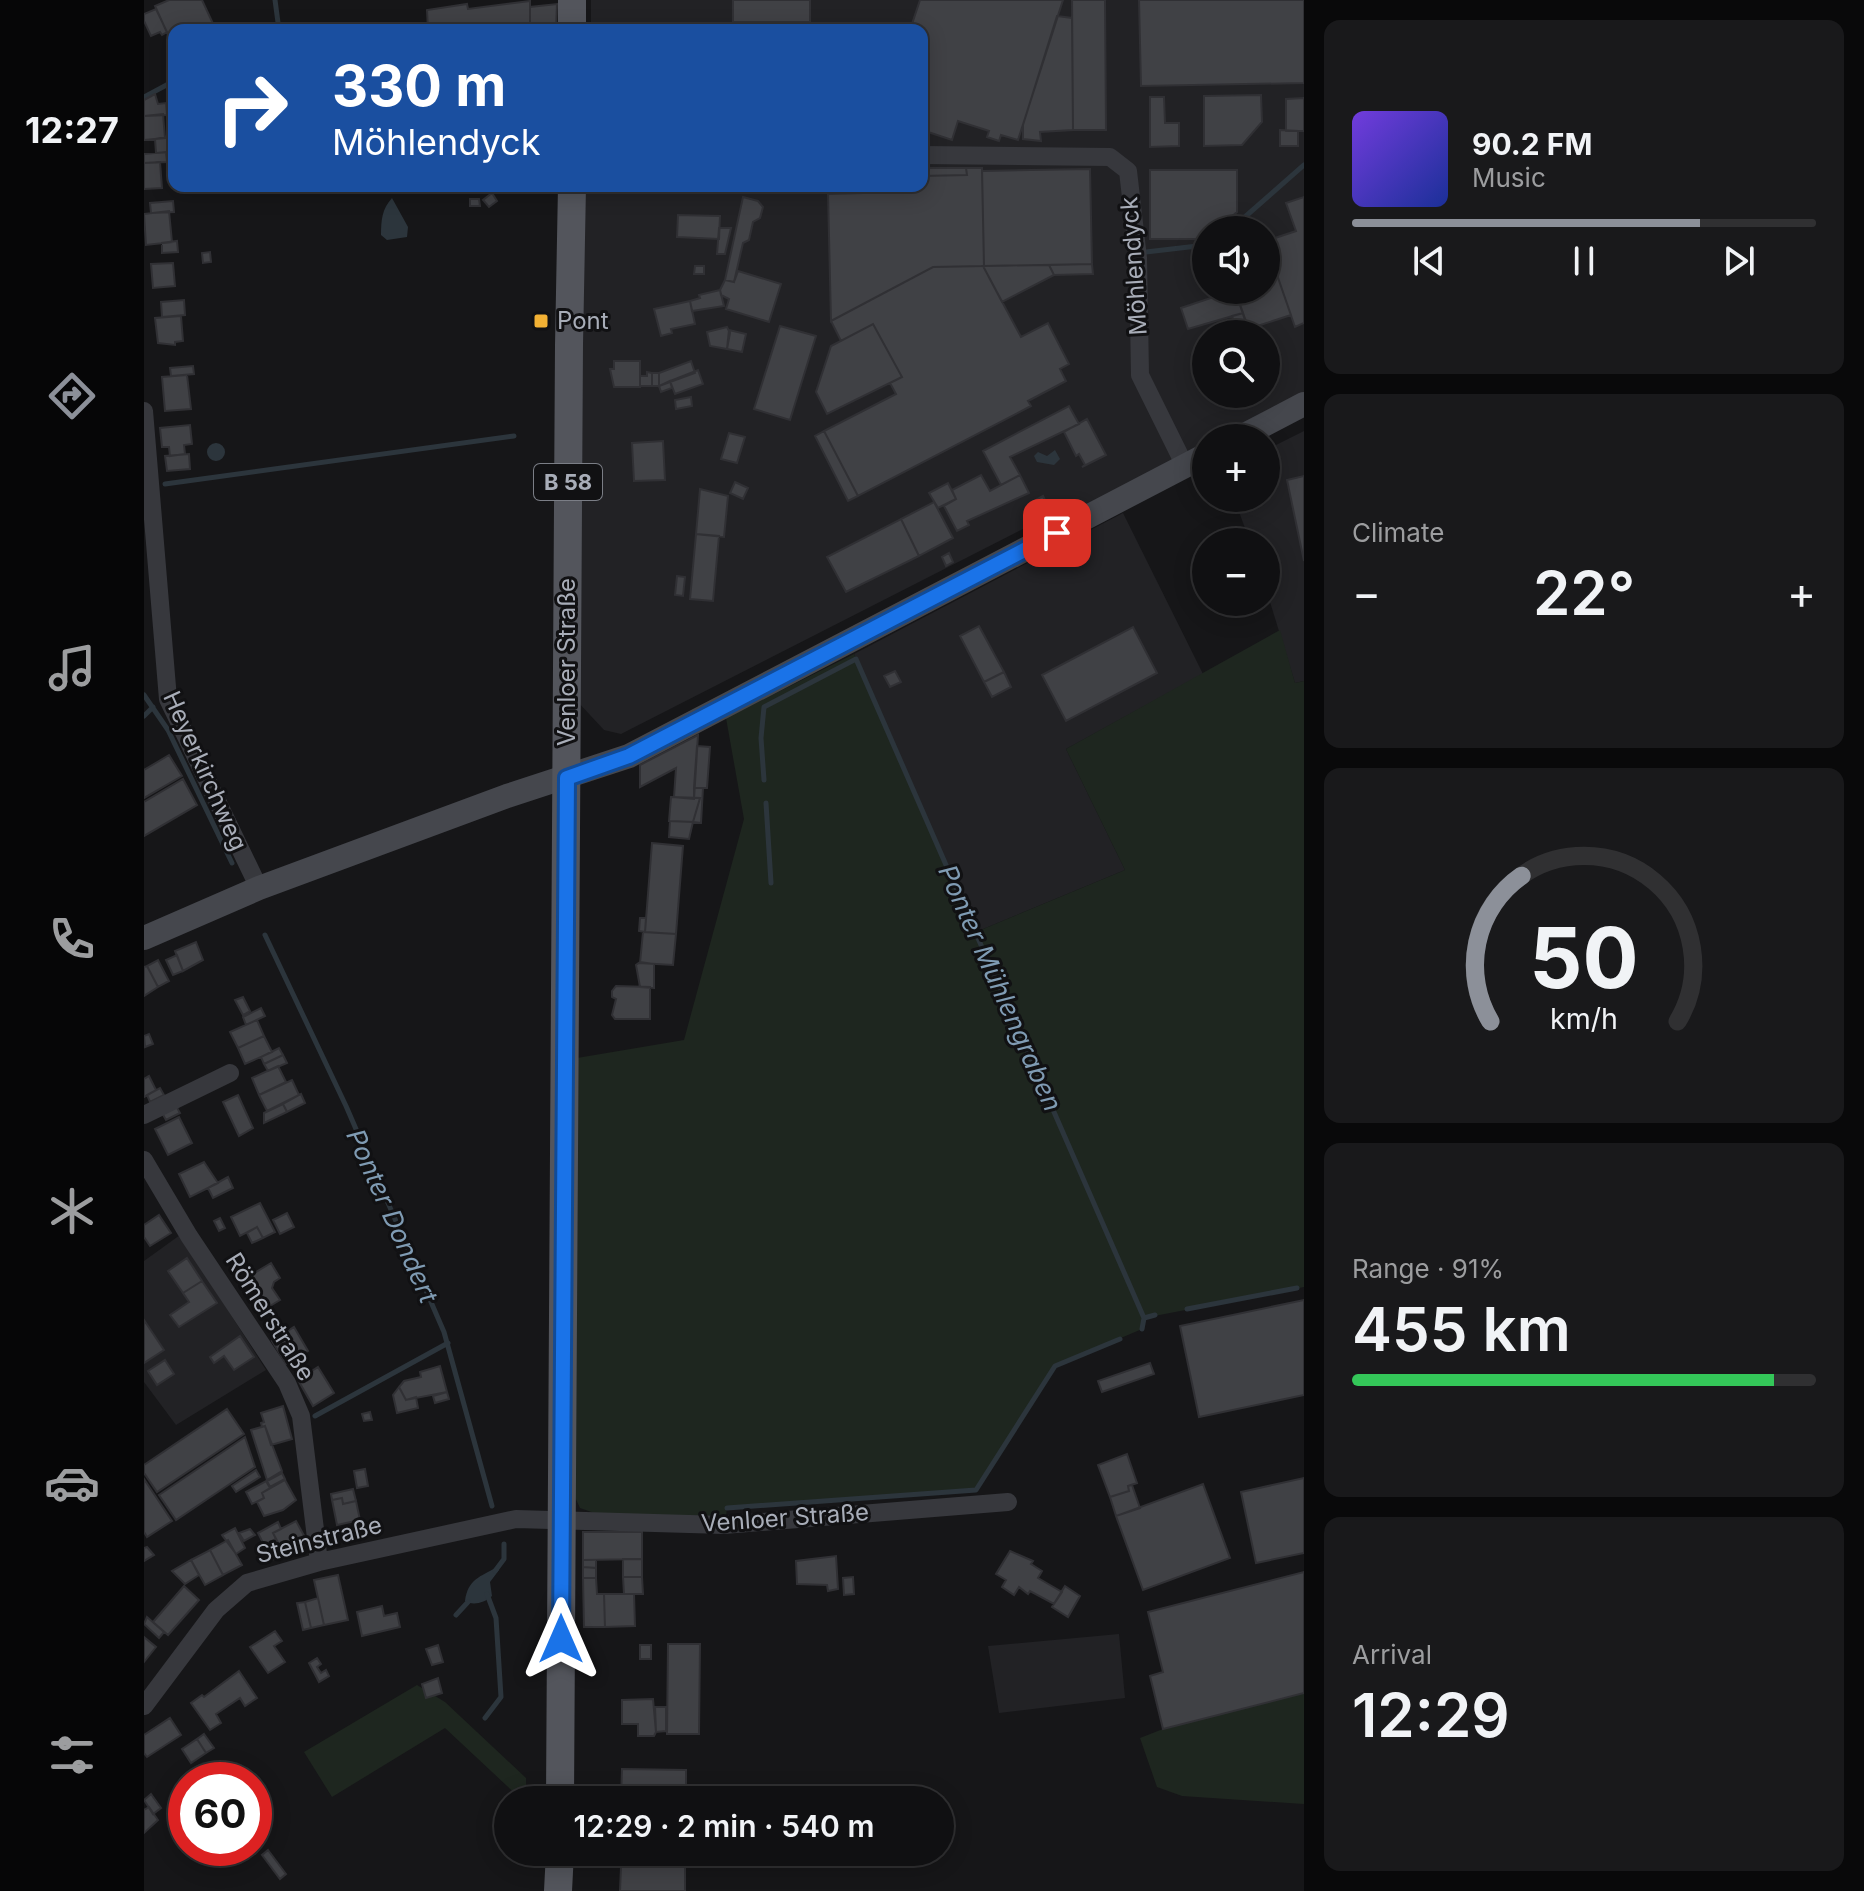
<!DOCTYPE html>
<meta charset="utf-8">
<style>
:root{--surface:#101012;--page:#19191b;--text:#f1f3f6;--muted:#9c9d9f;--line:#303032;--accent:#8c9099}
body{margin:0;font-family:Inter,sans-serif;background:var(--page);color:var(--text);height:100vh;display:flex;flex-direction:column;font-size:30px;white-space:nowrap}
*{box-sizing:border-box;margin:0}
p{font-size:26px;color:var(--muted)}
.icon{flex:none;width:44px;height:44px;fill:none;stroke:currentColor;stroke-width:2;stroke-linecap:round;stroke-linejoin:round}
.map{position:relative;flex:1;overflow:hidden}
.panel{display:flex;flex-direction:column;gap:20px;padding:20px;background:#09090a;width:560px}
.panel>*{flex:none}
.top-card{position:absolute;left:24px;top:24px;width:760px;height:168px;border-radius:16px;box-shadow:0 4px 20px #0003,0 0 0 2px var(--line);background:#1a4fa0;color:#fff;overflow:hidden}
.tools{position:absolute;left:1048px;top:216px;display:grid;gap:16px}
.tools a{display:grid;place-items:center;width:88px;height:88px;border-radius:50%;background:var(--surface);box-shadow:0 4px 20px #0003,0 0 0 2px var(--line);font-size:40px}
.speed{position:absolute;left:24px;top:1762px;display:flex;gap:16px;font-size:40px;font-weight:700;text-align:center}
.speed>*{display:grid;place-content:center;width:104px;height:104px;border-radius:50%;background:var(--surface);box-shadow:0 4px 20px #0003,0 0 0 2px var(--line);line-height:1}
.speed .limit{border:12px solid #d22;background:#fff;color:#111}
.pin{position:absolute;display:grid;place-items:center;width:68px;height:68px;color:#fff;margin:-34px;border-radius:16px;box-shadow:0 4px 12px #0006}
.me{position:absolute;width:88px;margin:-44px;rotate:0deg;stroke-linejoin:round;filter:drop-shadow(0 0 6px #0008)}
.turn{display:flex;align-items:center;gap:28px;height:168px;padding:0 32px;font-size:36px}
.turn .icon{width:104px;height:104px;stroke-width:2.5}
.turn b{display:block;font-size:56px;line-height:68px}
.big{font-size:60px;font-weight:600;line-height:1.1}
.panel .tile{flex:1;display:flex;flex-direction:column;justify-content:center;gap:12px;min-width:0;padding:0 28px;border-radius:16px;background:var(--page)}
.panel .dial{align-items:center;gap:0}
.dial svg{height:208px;overflow:visible;fill:none;stroke:var(--line);stroke-width:7;stroke-linecap:round;text-anchor:middle}
.dial text{fill:var(--text);stroke:none}
.song{display:flex;align-items:center;gap:24px}
.cover{width:96px;height:96px;border-radius:12px;background:linear-gradient(135deg,hsl(260 70% 55%),hsl(230 70% 35%))}
.played{height:8px;border-radius:4px;background:linear-gradient(90deg,var(--accent) 75%,var(--line) 75%)}
.keys{display:flex;justify-content:space-around;direction:ltr}
.heat{display:flex;justify-content:space-between;align-items:center;font-size:44px;direction:ltr}
.charge{height:12px;border-radius:6px;background:linear-gradient(90deg,#34c759 91%,var(--line) 0)}
.trip{position:absolute;left:350px;top:1786px;width:460px;height:80px;border-radius:40px;background:var(--surface);box-shadow:0 4px 20px #0003,0 0 0 2px var(--line);font-weight:600;line-height:80px;text-align:center}
main{display:flex;flex:1;min-height:0}
.tabs{display:flex;flex-direction:column;width:144px;justify-content:space-around;align-items:center;background:#060607;color:var(--muted)}
.tabs .icon{width:56px;height:56px}
.tabs .selected{color:var(--accent)}
.tabs b{font-size:36px;color:var(--text)}
.map>svg:first-child{display:block}
</style>
<main>
<nav class="tabs">
<b>12:27</b>
<svg class="icon selected" aria-label="directions" viewBox="0 0 24 24"><path d="M12 3l9 9-9 9-9-9zM9 14v-3h6M13 9l2 2-2 2"/></svg>
<svg class="icon" aria-label="music" viewBox="0 0 24 24"><path d="M9 18V5l10-2v13"/><circle cx="6" cy="18" r="3"/><circle cx="16" cy="16" r="3"/></svg>
<svg class="icon" aria-label="phone" viewBox="0 0 24 24"><path d="M5 4h4l2 5-3 2q2 4 5 5l2-3 5 2v4C11 20 4 13 5 4z"/></svg>
<svg class="icon" aria-label="climate" viewBox="0 0 24 24"><path d="M12 3v18M4 7l16 10M4 17L20 7"/></svg>
<svg class="icon" aria-label="car" viewBox="0 0 24 24"><path d="M5 17H2v-5l4-1 3-4h7l3 4 3 1v5h-3M9 17h6M6 11h13"/><circle cx="7" cy="17" r="2"/><circle cx="17" cy="17" r="2"/></svg>
<svg class="icon" aria-label="filters" viewBox="0 0 24 24"><path d="M4 7h16M4 17h16"/><circle cx="9" cy="7" r="2"/><circle cx="15" cy="17" r="2"/></svg>
</nav>
<div class="map">
<svg width="1160" height="1891" viewBox="0 0 1160 1891">
<rect width="100%" height="100%" fill="#161618"/>
<path fill="#222225" fill-rule="evenodd" d="M447 0H1160V404L1095 438H1062V455L888 547 879 529 477 734 460 730 433 701 440 186H778V30H447ZM1062 230H1122V290H1062ZM1062 334H1122V394H1062Z
M1160 431V681L1151 683 1122 589V542H1106L1090 498H1122V450Z
M979 513 1059 674 922 749 981 870 832 932 710 654Z
M36 1235 122 1370 32 1425 0 1382V1261Z
M975 1634 981 1698 855 1713 844 1646Z"/>
<path fill="#1e261f" d="M1136 630 1151 683 1160 681V1287L1000 1318 998 1329 911 1366 832 1490 583 1508 582 1516 456 1515 436 1508 431 1497 433 1058 540 1040 600 819 582 718 710 654 832 932 981 870 922 749Z
M273 1685 301 1702 382 1778V1800H378L301 1728 188 1797 160 1752Z
M1160 1693V1804L1038 1796 1013 1787 996 1738 1019 1729Z"/>
<path fill="#2c353c" d="M248 198 264 227 263 237 243 240 237 235C237 220 238 209 248 198Z
M63 452a9 9 0 1 1 18 0a9 9 0 1 1-18 0Z
M911 450 916 459 910 465 893 462 890 456 894 452 903 456Z
M353 1567 355 1570 346 1582 348 1596C340 1603 329 1606 321 1601 324 1579 336 1577 353 1567Z"/>
<g fill="none" stroke-linecap="round" stroke-linejoin="round">
<path stroke="#2c353c" stroke-width="5" d="M131 0 135 30
M0 97 30 81
M1086 230 1160 165
M1002 252 1062 245
M21 484 370 436
M0 695 24 730 88 863
M0 716 9 707
M620 780 617 738 620 707 712 659 1000 1318
M622 803 627 883
M121 935 202 1106 300 1332 348 1506
M1043 1309 1153 1288
M998 1329 1000 1318 1011 1315
M171 1416 304 1343
M583 1508 832 1490 911 1366 976 1339
M351 1571 360 1559V1544
M312 1615 324 1602
M341 1718 357 1697 352 1618 343 1594"/>
</g>
<path fill="#404145" stroke="#303034" stroke-width="2" d="M25 0H58L72 30H30V48L11 6Z
M589 0H666V22H589Z
M776 0H919L874 140 857 135 855 141 843 137 845 131 814 121 808 140 778 130V30H766Z
M928 0H961L962 130H929Z
M995 0H1160V83L997 86Z
M386 1V30H284L283 10 323 4 324 9Z
M413 4 412 30H386V7Z
M12 9 23 32 18 35 16 32 7 36 0 21V14Z
M913 16 928 18 929 130 896 132 897 141 879 139V125Z
M11 94 14 104 22 103 23 115 0 116V100Z
M1117 95 1118 122 1098 145 1060 146V96Z
M1006 97H1020L1021 123H1035V146L1006 147Z
M1160 98V131H1142V99Z
M19 114 21 138 0 140V116Z
M1136 130 1154 131V146H1136Z
M26 136 27 152 12 153 11 139Z
M22 152 23 162 0 163V154Z
M16 162 18 188 0 189V163Z
M778 168H822L823 175 778 176Z
M822 168H838L840 266 789 267 687 321 684 194 755 192V186H778V176L823 175Z
M946 169 948 264 840 266 838 171Z
M1006 170H1093V212L1073 229 1062 230V235L1054 239H1006Z
M348 193 353 201 345 207 339 200Z
M599 197 614 201 619 207 616 218 609 222 605 240 599 243 590 282 581 280Z
M1160 197V323L1151 327 1131 269 1122 272V241L1152 231 1142 203Z
M326 199H335L336 206H326Z
M29 201 30 212 7 213 6 203Z
M25 211 28 242 2 245 0 214Z
M534 215 576 216 575 239 533 237Z
M575 228H587L581 254H573Z
M33 241 34 252 18 253V243Z
M66 252 67 262 59 263 58 253Z
M1062 261V279L1059 280 1053 264Z
M29 263 31 286 9 288 7 264Z
M948 264 949 274 910 275 905 265Z
M905 265 910 275 858 302 839 266Z
M551 266H560V274H550Z
M839 266 877 337 904 323 925 364 916 369 922 381 884 401 887 406 714 496 680 431 752 394 746 383 758 377 729 324 697 341 687 321 789 267Z
M1131 269 1147 315 1104 329 1091 290H1122V272Z
M594 271 637 284 625 322 582 309 585 299 577 295 576 290 581 280 590 282Z
M576 290 580 306 548 311 546 301 556 298 555 295Z
M1074 290H1091L1099 313 1044 329 1037 308 1076 295Z
M40 300 41 315 18 317 17 302Z
M546 301 551 324 527 329 528 333 517 336 510 309Z
M1099 313 1104 327 1093 331 1088 316Z
M37 316 39 341 31 342V345L14 343 11 318Z
M729 324 758 377 683 414 672 392 687 346Z
M636 326 672 336 646 420 610 409Z
M583 327 586 333 583 349 566 346 563 332Z
M585 330 602 334 598 352 583 349Z
M470 361H496V387H470L466 369H470Z
M547 361 551 373 515 386V373Z
M49 366 50 374 27 376 26 368Z
M554 370 559 384 531 394 526 381Z
M503 372 508 373V386H496V376H503Z
M508 373H515V386H508Z
M43 375 47 409 21 411 18 377Z
M526 381 528 388 517 392 515 386Z
M547 397 548 406 532 409 531 400Z
M925 406 935 424 866 457 876 475 857 485 839 451Z
M943 419 962 455 938 467 941 465 935 454 932 456 920 432Z
M46 425 48 444 40 445 41 454 26 456 25 447H18L16 428Z
M680 431 714 496 704 501 671 436Z
M585 433 601 437 593 463 577 459Z
M519 441 521 480 490 481 488 443Z
M45 454 46 469 23 471 21 456Z
M837 475 846 491 876 475 885 493 823 521 825 525 813 531 800 506 812 499 808 490Z
M1160 476V561L1143 480Z
M591 482 604 488 599 499 586 493Z
M804 483 812 499 794 508 785 493Z
M556 489 584 496 580 537 552 534Z
M899 496 903 504 895 508 892 500Z
M790 502 809 538 775 556 757 519Z
M757 519 775 556 702 592 683 557Z
M552 534 575 536 569 601 546 599Z
M805 553 809 562 802 566 798 557Z
M533 576 541 577 539 596 531 595Z
M835 626 860 672 840 682 816 636Z
M989 627 1013 673 922 721 898 675Z
M751 671 757 682 746 687 740 676Z
M860 672 867 687 848 697 840 682Z
M554 735 550 799 530 797 532 768 496 787V765Z
M553 746 566 747 563 788H550Z
M25 755 38 776 0 798V770Z
M39 779 53 805 0 836V802Z
M550 788H559L557 823 549 822 556 798H550Z
M527 797 556 798 549 822 525 821Z
M526 821 549 822 545 839 525 837Z
M508 843 539 846 532 934 501 932Z
M496 918H502L501 932 495 931Z
M499 932 532 934 529 965 496 963Z
M52 942 59 960 39 971 31 951Z
M33 955 39 971 29 975 22 960Z
M14 960 25 981 14 987 3 966Z
M496 962 510 964V988L496 987 492 965Z
M3 966 14 987 0 996V967Z
M472 986 506 987V1019H471L468 1015 472 999 468 997V991Z
M99 997 106 1011 99 1015 91 1000Z
M117 1008 121 1016 102 1025 99 1017Z
M113 1020 120 1036 94 1048 86 1032Z
M5 1034 9 1044 1 1047 0 1036Z
M120 1036 128 1052 101 1064 94 1048Z
M135 1048 139 1055 120 1064 117 1057Z
M139 1055 143 1063 124 1071 120 1064Z
M134 1066 142 1082 115 1095 108 1078Z
M5 1076 12 1090 0 1097V1079Z
M148 1080 155 1095 123 1111 115 1095Z
M16 1088 20 1095 6 1102 3 1095Z
M157 1094 161 1103 143 1112 139 1104Z
M94 1095 109 1128 95 1136 79 1102Z
M139 1104 143 1112 120 1123V1113Z
M32 1106 36 1113 22 1120 18 1113Z
M35 1117 48 1143 24 1155 11 1129Z
M60 1162 74 1183 46 1197 35 1174Z
M84 1177 89 1188 69 1198 64 1188Z
M116 1203 131 1232 119 1238 113 1227 96 1236 87 1217Z
M143 1213 150 1227 136 1234 129 1220Z
M15 1215 27 1233 6 1246 0 1237V1225Z
M76 1218 81 1228 75 1231 70 1221Z
M113 1227 119 1238 108 1243 103 1233Z
M43 1258 58 1281 39 1293 24 1271Z
M127 1263 136 1278 130 1282 128 1288 136 1300 116 1312 97 1281Z
M58 1281 73 1303 35 1327 26 1315 45 1302 39 1293Z
M1160 1300V1395L1055 1417 1036 1326Z
M0 1320 20 1350 0 1363Z
M150 1327 164 1351 142 1364 128 1341Z
M96 1336 110 1357 90 1370 80 1356 70 1363 66 1357Z
M21 1360 30 1374 13 1385 4 1371Z
M1006 1363 1010 1374 958 1392 954 1381Z
M296 1366 303 1392 262 1400 255 1387 260 1381 277 1377 276 1372Z
M174 1367 190 1393 169 1406 154 1380Z
M255 1387 262 1400 272 1397 274 1408 253 1413 249 1395Z
M303 1392 305 1399 291 1403 289 1396Z
M139 1406 148 1439 127 1445 121 1426 118 1427 117 1423 120 1422 117 1413Z
M83 1409 100 1434 13 1492 0 1473V1465Z
M226 1412 228 1420 220 1421 218 1414Z
M121 1426 138 1471 123 1480 107 1430Z
M101 1437 111 1467 32 1520 15 1495Z
M983 1454 993 1483 984 1486 985 1491 966 1497 954 1465Z
M221 1469 224 1486 213 1488 210 1471Z
M112 1470 116 1477 92 1492 88 1486Z
M138 1473 141 1479 126 1487 123 1481Z
M1160 1478V1553L1112 1563 1097 1492Z
M0 1479 28 1521 3 1537 0 1532Z
M141 1480 152 1500 139 1510 120 1516 113 1502 120 1498 118 1493Z
M122 1481 126 1488 118 1493 120 1498 108 1504 102 1492Z
M1059 1484 1086 1558 999 1590 972 1516Z
M988 1485 996 1508 972 1516 966 1497 985 1491 984 1486Z
M209 1489 212 1501 199 1504 198 1498 188 1500 187 1494Z
M198 1498 199 1504 212 1501 216 1520 193 1525 188 1500Z
M152 1521 163 1541 150 1551 148 1550 140 1554 129 1533Z
M134 1522 137 1529 129 1533 132 1539 120 1545 114 1533Z
M91 1528 101 1548 92 1554 78 1535Z
M106 1529 111 1535 100 1541 95 1533Z
M439 1532H498V1559L439 1560Z
M132 1539 140 1554 128 1560 120 1545Z
M84 1540 98 1565 79 1575 66 1550Z
M3 1547 10 1555 0 1561V1548Z
M66 1550 79 1575 61 1585 47 1560Z
M866 1551 889 1561 887 1564 898 1571 894 1578 918 1592 910 1604 886 1591 884 1594 875 1587 870 1595 858 1587 862 1580 852 1574Z
M692 1556 694 1589 684 1591 683 1585 653 1584 652 1561Z
M479 1559H498V1577H479Z
M47 1560 55 1575 41 1584 28 1571Z
M439 1560H452V1568L439 1567Z
M439 1567 452 1568V1578H439Z
M1160 1572V1693L1019 1729 1006 1676 1019 1672 1004 1612Z
M194 1575 204 1620 180 1625 170 1580Z
M479 1577H498L499 1594H480Z
M709 1577 710 1594 700 1595 699 1578Z
M439 1578H452L453 1594H460L461 1627H440Z
M40 1586 55 1600 24 1635 9 1622Z
M921 1586 936 1596 924 1617 908 1607Z
M460 1594H490L491 1626 461 1627Z
M174 1598 180 1625 167 1628 161 1602Z
M161 1602 167 1628 159 1630 153 1603Z
M238 1606 240 1616 253 1613 256 1627 218 1636 213 1612Z
M3 1617 20 1632 15 1638 0 1624Z
M131 1631 138 1641 130 1646 141 1662 124 1673 106 1647Z
M0 1637 12 1647 0 1662Z
M524 1644H556L555 1734H523Z
M294 1645 299 1662 288 1665 282 1649Z
M496 1645H507V1659H496Z
M173 1658 177 1664 173 1667 177 1673 182 1670 185 1676 175 1682 165 1663Z
M95 1671 113 1698 101 1706 96 1698 72 1714 77 1723 66 1730 47 1703 58 1695 60 1697Z
M294 1678 298 1693 282 1698 278 1684Z
M509 1699 512 1732 510 1736H494V1724H478V1700Z
M511 1707H522V1731L512 1732Z
M26 1718 37 1735 3 1757 0 1753V1735Z
M60 1734 70 1748 62 1753 53 1739Z
M53 1739 62 1753 47 1763 38 1749Z
M478 1769 542 1770V1800H477Z
M7 1794 17 1808 9 1814 0 1800Z
M5 1807 14 1820 0 1833V1810Z
M124 1850 142 1874 136 1879 118 1855Z
M477 1852H541V1867H477Z
M477 1867H541V1891H476Z"/>
<g fill="none" stroke-linecap="round" stroke-linejoin="round">
<path stroke="#37383d" stroke-width="18" d="M778 155 966 157 984 171 994 258 996 375 1041 466
M0 411 24 699 115 888
M0 1115 86 1073
M0 1160 45 1236 143 1383 157 1416 175 1562
M0 1706 72 1610 103 1583 175 1562 372 1519 580 1525 864 1502"/>
<path stroke="#45474d" stroke-width="24" d="M1095 438 1160 404
M0 938 115 888 363 796 485 756 1062 455"/>
<path stroke="#53555c" stroke-width="28" d="M428 0V30
M416 1800 425 345 428 186
M414 1891 416 1852"/>
</g>
<g fill="none" stroke-linecap="round" stroke-linejoin="round">
<g stroke="#114b97" stroke-width="20">
<path id="route" d="M417 1639 423 778 485 756 913 533"/>
</g>
<use href="#route" stroke="#1a73e8" stroke-width="14"/>
</g>
<rect fill="#f2b134" stroke="#111113" stroke-width="3" x="389" y="313" width="16" height="16" rx="4"/>
<g text-anchor="middle" stroke-width="6" stroke-linejoin="round" paint-order="stroke">
<rect fill="#111113" stroke="#7b7e86" stroke-width="2" x="390" y="464" width="68" height="36" rx="6"/>
<g font-size="22" font-weight="bold" fill="#a8adb8">
<text x="424" y="490">B 58</text>
</g>
<g font-size="24" fill="#a8adb8" stroke="#111113">
<text transform="translate(990 266) rotate(-94)" y="8">Möhlendyck</text>
<text transform="translate(423 662) rotate(-90)" y="8">Venloer Straße</text>
<text transform="translate(61 771) rotate(66)" y="8">Heyerkirchweg</text>
<text transform="translate(126 1317) rotate(58)" y="8">Römerstraße</text>
<text transform="translate(641 1518) rotate(-4)" y="8">Venloer Straße</text>
<text transform="translate(175 1540) rotate(-14)" y="8">Steinstraße</text>
</g>
<g font-size="24" fill="#a8adb8" stroke="#111113" text-anchor="start">
<text x="413" y="329">Pont</text>
</g>
<g font-size="26" font-style="italic" fill="#7f9bb3" stroke="#111113">
<text transform="translate(856 988) rotate(66)" y="9">Ponter Mühlengraben</text>
<text transform="translate(248 1216) rotate(66)" y="9">Ponter Dondert</text>
</g>
</g>
</svg>
<div class="tools">
<a><svg class="icon" aria-label="sound" viewBox="0 0 24 24"><path d="M4 9h4l5-4v14l-5-4H4zM17 9q2 3 0 6"/></svg></a>
<a><svg class="icon" aria-label="search" viewBox="0 0 24 24"><circle cx="10" cy="10" r="6"/><path d="M15 15l6 6"/></svg></a>
<a>+</a>
<a>−</a>
</div>
<div class="speed"><div class="limit">60</div></div>
<div class="pin" style="left:913px;top:533px;background:#d93025"><svg class="icon" aria-label="arrive" viewBox="0 0 24 24"><path d="M6 21V4h12l-3 4 3 4H6"/></svg></div>
<svg class="me" style="left:417px;top:1639px" viewBox="-20 -20 40 40"><path d="M0-17L14 15 0 8-14 15z" fill="#1a73e8" stroke="#fff" stroke-width="4"/></svg>
<div class="trip">12:29 · 2 min · 540 m</div>
<div class="top-card">
<div class="turn"><svg class="icon" aria-label="right" viewBox="0 0 24 24"><path d="M7 20v-9h11M14 6l5 5-5 5"/></svg><div><b>330 m</b>Möhlendyck</div></div>
</div>
</div>
<section class="panel">
<div class="tile">
<div class="song"><i class="cover"></i><div><b>90.2 FM</b><p>Music</p></div></div>
<div class="played"></div>
<div class="keys"><svg class="icon" aria-label="previous" viewBox="0 0 24 24"><path d="M18 5L8 12l10 7zM5 5v14"/></svg><svg class="icon" aria-label="pause" viewBox="0 0 24 24"><path d="M8 5v14M16 5v14"/></svg><svg class="icon" aria-label="next" viewBox="0 0 24 24"><path d="M6 5l10 7-10 7zM19 5v14"/></svg></div>
</div>
<div class="tile"><p>Climate</p>
<div class="heat"><a>−</a><b class="big">22°</b><a>+</a></div>
</div>
<div class="tile dial"><svg viewBox="0 0 100 80">
<path d="M14 69A42 42 0 1 1 86 69"/>
<path d="M14 69A42 42 0 0 1 26 13" stroke="#8c9099"/>
<text x="50" y="56" font-size="32" font-weight="700">50</text>
<text x="50" y="72" font-size="11">km/h</text>
</svg></div>
<div class="tile"><p>Range · 91%</p><b class="big">455 km</b><div class="charge"></div></div>
<div class="tile"><p>Arrival</p><b class="big">12:29</b></div>
</section>
</main>
